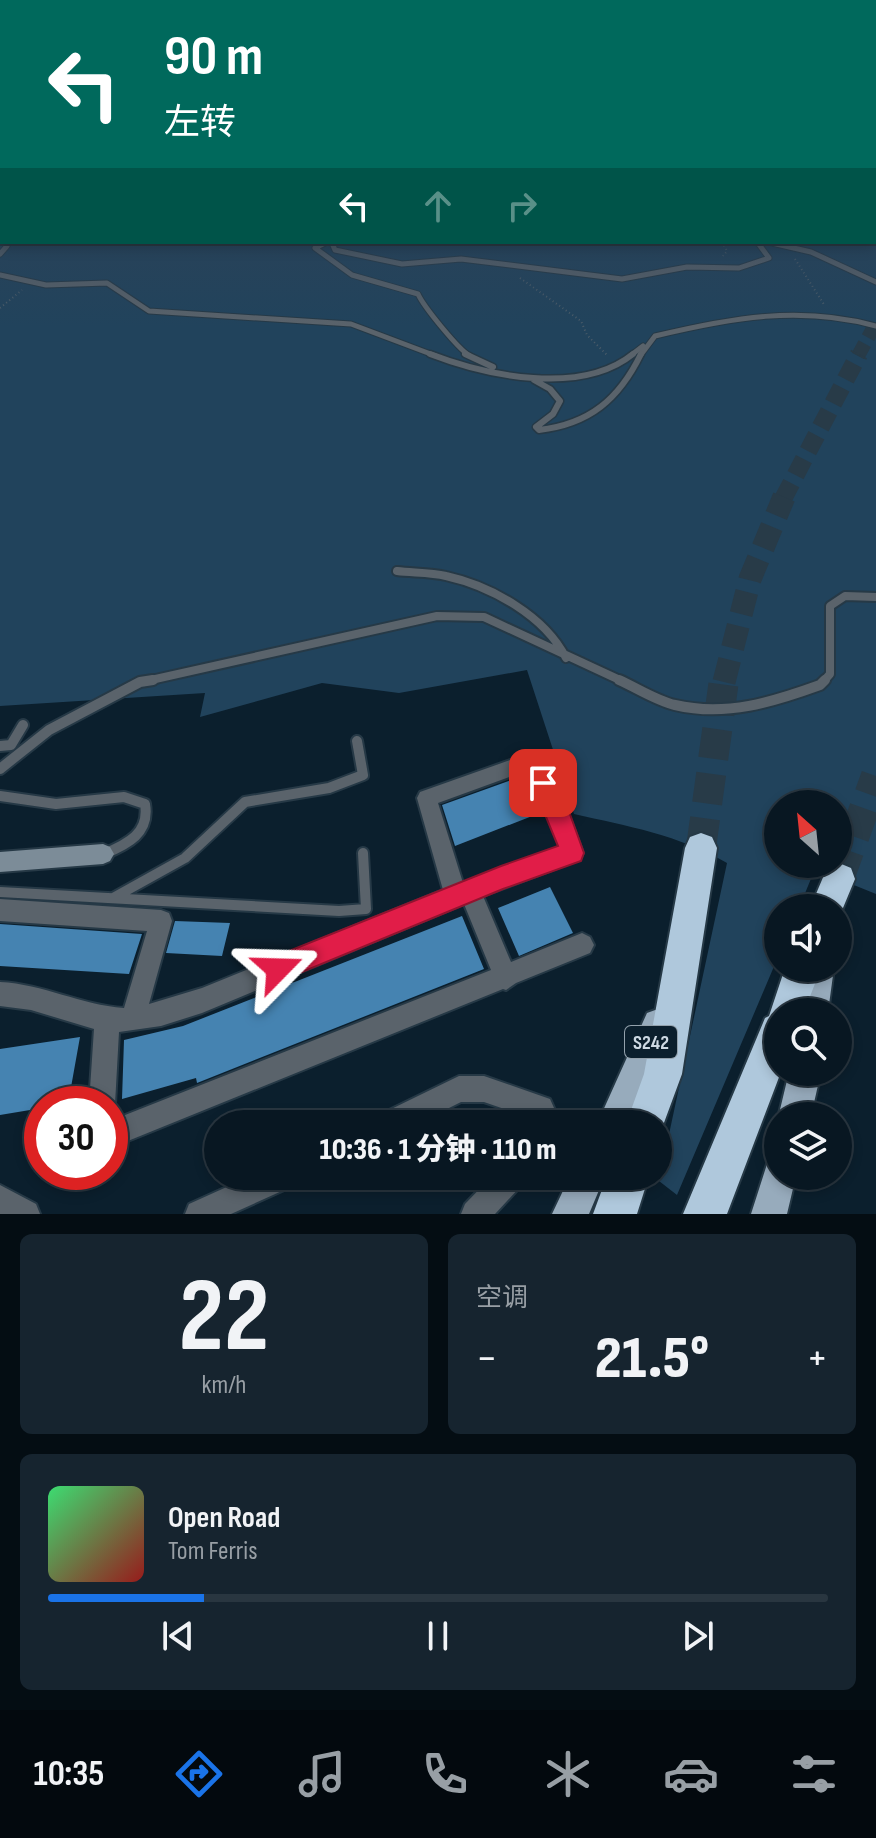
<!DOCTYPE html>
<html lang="zh">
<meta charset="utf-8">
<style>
:root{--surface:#081722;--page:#16242f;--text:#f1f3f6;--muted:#989fa5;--line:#293640;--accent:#1a73e8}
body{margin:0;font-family:"Sofia Sans Condensed","Noto Sans SC",sans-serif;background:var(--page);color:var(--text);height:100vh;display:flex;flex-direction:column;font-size:30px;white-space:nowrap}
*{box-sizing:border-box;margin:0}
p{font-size:26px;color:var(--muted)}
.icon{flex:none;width:44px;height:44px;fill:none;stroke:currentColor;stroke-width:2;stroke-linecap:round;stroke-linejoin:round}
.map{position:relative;height:1214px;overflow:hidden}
.details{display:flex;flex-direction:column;gap:20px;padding:20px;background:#040d13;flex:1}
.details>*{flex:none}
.banner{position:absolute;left:0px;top:0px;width:876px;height:244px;box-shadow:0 4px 12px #0003,0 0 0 2px var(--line);background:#00695c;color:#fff;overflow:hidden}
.needle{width:52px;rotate:333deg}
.controls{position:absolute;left:764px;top:790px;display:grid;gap:16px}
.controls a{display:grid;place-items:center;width:88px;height:88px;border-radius:50%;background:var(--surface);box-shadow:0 4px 12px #0003,0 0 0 2px var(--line);font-size:40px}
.speed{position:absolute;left:24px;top:1086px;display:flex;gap:16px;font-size:40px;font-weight:700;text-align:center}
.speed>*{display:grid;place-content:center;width:104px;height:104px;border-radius:50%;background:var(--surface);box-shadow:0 4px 12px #0003,0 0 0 2px var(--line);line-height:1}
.speed .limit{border:12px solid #d22;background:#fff;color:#111}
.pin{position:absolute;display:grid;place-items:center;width:68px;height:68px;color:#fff;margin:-34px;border-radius:16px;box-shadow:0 4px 12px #0006}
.me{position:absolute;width:88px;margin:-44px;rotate:68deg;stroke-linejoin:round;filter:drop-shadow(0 0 6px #0008)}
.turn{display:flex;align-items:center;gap:28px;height:168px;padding:0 32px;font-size:36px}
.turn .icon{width:104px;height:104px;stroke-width:2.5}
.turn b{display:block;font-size:56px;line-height:68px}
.lanes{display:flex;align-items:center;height:76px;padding:0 32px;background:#0003;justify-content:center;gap:40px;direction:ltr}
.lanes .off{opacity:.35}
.big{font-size:60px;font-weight:800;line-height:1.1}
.details .tile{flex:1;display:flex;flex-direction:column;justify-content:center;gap:12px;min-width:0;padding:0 28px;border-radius:12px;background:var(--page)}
.details .dial{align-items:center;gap:0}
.dial b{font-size:104px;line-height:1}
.song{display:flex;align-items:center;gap:24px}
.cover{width:96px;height:96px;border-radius:12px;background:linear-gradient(135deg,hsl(140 70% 55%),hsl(0 70% 35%))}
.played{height:8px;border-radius:4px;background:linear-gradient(90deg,var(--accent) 20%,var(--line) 20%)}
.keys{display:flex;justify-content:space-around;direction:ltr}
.heat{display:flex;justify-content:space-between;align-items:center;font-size:44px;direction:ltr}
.details .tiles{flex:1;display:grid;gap:20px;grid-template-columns:1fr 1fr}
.tile:last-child{grid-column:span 2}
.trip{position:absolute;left:204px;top:1110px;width:468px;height:80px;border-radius:40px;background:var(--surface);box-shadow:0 4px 12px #0003,0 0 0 2px var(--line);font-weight:800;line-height:80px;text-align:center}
.dock{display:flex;height:128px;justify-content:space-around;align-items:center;background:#03090e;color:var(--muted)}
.dock .icon{width:56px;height:56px}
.dock .selected{color:var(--accent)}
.dock b{font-size:36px;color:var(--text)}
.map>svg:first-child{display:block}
</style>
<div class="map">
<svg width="876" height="1214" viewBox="0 0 876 1214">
<rect width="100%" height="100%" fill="#0b1f2d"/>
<path fill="#21435c" d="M0 157 2 242H874L876 157V894L839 879 818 864H838V804H778V864H817L799 908H778V957L677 1195 659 1181 727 863C679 835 627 826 574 814L527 670 399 693 322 683 200 717 205 693 0 706Z"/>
<path fill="#4583b1" d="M525 775 545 811 455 846 442 805Z
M550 887 573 933 519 956 498 908Z
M462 916 484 969 197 1083 196 1078 122 1099 124 1040 183 1026Z
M175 921 230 923 222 956 166 953Z
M0 924 142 934 129 974 0 966Z
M80 1037 68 1104H42V1108L0 1115V1049Z"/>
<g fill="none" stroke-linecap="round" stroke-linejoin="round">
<path stroke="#283b48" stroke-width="14" stroke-dasharray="14 7" stroke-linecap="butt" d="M858 356 876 323"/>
<path stroke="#283b48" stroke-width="18" stroke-dasharray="18 9" stroke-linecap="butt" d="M783 499 859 354"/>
<path stroke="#283b48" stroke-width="23" stroke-dasharray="23 12" stroke-linecap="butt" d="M724 682 750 579 784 497"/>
<path stroke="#283b48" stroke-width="30" stroke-dasharray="30 15" stroke-linecap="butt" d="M701 848 724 680
M839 879 876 776"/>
<g stroke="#263946" stroke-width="6">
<path id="lane-far4" d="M4 242 6 245
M758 242 760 245
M769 242 780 245
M321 245 326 242"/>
</g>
<g stroke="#263946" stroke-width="7">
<path id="lane-far3" d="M325 243 315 248 352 275 418 294C424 307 458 349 470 356
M332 243 335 250 402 264 461 259 622 279 687 267 739 268 769 258 758 243
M772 243 811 252 876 282
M0 254 7 246 5 243
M0 275 46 285 107 283 149 311 351 324 436 356
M630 356 643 346
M640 356 655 336C730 318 800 305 876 326"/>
</g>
<g stroke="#263946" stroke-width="9">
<path id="lane-far2" d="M430 354C487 376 581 396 633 354
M465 354 493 367
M534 380 550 389 560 401 553 414 536 427 539 430C590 424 619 399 641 354"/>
</g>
<g stroke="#263946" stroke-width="12">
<path id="lane-far1" d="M397 571C413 573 430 572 446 576 491 586 545 616 566 658
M142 682 437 616 484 617 624 682
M823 682 830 674V606L845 596 876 597"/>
</g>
<g stroke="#263946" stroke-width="14">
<path id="lane" d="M619 680C637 688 657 701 675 705 726 717 773 702 820 685L825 680
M0 746 11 745 23 725
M0 769 49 730 140 682 153 680
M0 796 56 804 124 797 145 804C150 833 128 844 104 854
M0 892 339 911 366 909 363 853
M113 898 185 858 245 802 329 788 363 775 357 741"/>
</g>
<g stroke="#263946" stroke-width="4">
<path id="street" d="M530 753 537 755 563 800 583 853 579 860 483 896 511 962 582 933 590 937 594 945 590 953 516 983 506 990 503 989 113 1147 110 1145V1117L115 1119 491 970 464 904 202 1013 161 1026 119 1032 115 1104 110 1114V1104H89L94 1029 31 1010 0 1006V982C43 984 81 1005 124 1008L147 931 0 921V899L161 910 169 913 172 921 149 1004 202 988 443 890 417 798 420 792ZM526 771 547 809 560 847 463 883 438 803Z
M459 1076H484L550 1099 554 1108 549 1124H523L525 1116 484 1102H461L417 1124H375L379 1115Z
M251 1176H297L293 1186 231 1214H185L189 1204Z
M492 1176H525L521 1186 495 1214H461L465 1204Z
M0 1185 36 1204 40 1214H0Z"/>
</g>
<g stroke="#263946" stroke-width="4">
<path id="secondary" d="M103 844 110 847 114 854 110 861 103 864 0 872V852Z"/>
</g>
<g stroke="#263946" stroke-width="4">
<path id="primary" d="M804 968H834L828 1012H798Z
M658 1009 669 1013 673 1024 631 1124H597L647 1013Z
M789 1072H821L811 1116 778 1118Z
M778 1159V1176H796L787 1214H751L767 1164Z
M570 1176H605L589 1214H552Z"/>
</g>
<g stroke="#263946" stroke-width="4">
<path id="highway" d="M701 833 712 837 717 848 682 1074 658 1139V1124H626L644 1074 685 848 690 837Z
M839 863 851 868 855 879 838 920V908H810L827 868Z
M785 968H821L804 1012H778V1072H781L727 1214H683L765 1018 769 1016Z
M607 1176H649L637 1214H593Z"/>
</g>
<path stroke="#4c5d6a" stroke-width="2" stroke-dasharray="1 3" stroke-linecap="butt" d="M722 242 727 251 723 256
M795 259 825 306
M520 278 581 321 587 335 607 355
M0 308 22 290"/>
<use href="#lane-far4" stroke="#5a636b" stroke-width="4"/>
<use href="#lane-far3" stroke="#5a636b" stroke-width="5"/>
<use href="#lane-far2" stroke="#5a636b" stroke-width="6"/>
<use href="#lane-far1" stroke="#5a636b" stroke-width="8"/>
<use href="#lane" stroke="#5a636b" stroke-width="10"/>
<use href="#street" fill="#5a636b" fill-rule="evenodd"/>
<use href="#secondary" fill="#7c8c98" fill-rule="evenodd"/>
<use href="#primary" fill="#97abbc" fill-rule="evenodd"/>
<use href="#highway" fill="#afc8dc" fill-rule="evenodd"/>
</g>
<linearGradient id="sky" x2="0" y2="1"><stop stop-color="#061119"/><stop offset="0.48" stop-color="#2e4257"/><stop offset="1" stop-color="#2e4257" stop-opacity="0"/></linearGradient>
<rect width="876" height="327" fill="url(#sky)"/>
<path fill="#e11d48" stroke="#92132f" stroke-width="2" d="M543 773 551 776 567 806 584 853 581 861 503 889 278 982 269 978 265 969 269 959 501 866 558 846 532 783 535 776Z"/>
<g text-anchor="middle" stroke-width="8" stroke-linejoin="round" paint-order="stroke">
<rect fill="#0b1f2d" stroke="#93a1ac" stroke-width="2" x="625" y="1026" width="52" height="32" rx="6"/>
<g font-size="20" font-weight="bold" fill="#cdd9e3">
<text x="651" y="1049">S242</text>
</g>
</g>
</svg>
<div class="controls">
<a><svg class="needle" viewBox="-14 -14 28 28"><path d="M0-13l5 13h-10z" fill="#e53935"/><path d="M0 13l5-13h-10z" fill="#989fa5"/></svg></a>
<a><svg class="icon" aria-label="sound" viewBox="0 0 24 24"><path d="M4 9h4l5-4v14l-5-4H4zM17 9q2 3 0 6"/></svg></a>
<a><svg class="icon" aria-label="search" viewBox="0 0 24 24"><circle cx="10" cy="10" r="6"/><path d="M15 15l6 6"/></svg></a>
<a><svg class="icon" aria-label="layers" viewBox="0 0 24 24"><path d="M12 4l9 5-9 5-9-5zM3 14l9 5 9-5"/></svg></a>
</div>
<div class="speed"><div class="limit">30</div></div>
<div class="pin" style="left:543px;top:783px;background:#d93025"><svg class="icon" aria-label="arrive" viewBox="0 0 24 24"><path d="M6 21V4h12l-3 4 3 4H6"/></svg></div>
<svg class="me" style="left:278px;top:969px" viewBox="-20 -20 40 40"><path d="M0-17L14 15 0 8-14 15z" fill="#e11d48" stroke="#fff" stroke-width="4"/></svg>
<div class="trip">10:36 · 1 分钟 · 110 m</div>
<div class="banner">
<div class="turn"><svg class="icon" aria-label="left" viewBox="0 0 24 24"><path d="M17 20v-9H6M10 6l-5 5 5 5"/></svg><div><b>90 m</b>左转</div></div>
<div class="lanes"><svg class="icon" aria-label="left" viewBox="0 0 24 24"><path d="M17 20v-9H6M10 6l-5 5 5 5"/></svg><svg class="icon off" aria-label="ahead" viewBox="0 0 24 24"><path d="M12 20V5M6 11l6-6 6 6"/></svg><svg class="icon off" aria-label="right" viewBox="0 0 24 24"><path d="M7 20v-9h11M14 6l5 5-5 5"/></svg></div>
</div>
</div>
<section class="details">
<div class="tiles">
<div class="tile dial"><b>22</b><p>km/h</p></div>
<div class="tile"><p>空调</p>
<div class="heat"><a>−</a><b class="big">21.5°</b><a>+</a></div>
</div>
<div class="tile">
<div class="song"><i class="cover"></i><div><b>Open Road</b><p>Tom Ferris</p></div></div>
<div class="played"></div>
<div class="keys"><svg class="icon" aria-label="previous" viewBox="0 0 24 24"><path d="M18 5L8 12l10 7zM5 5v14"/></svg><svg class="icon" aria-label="pause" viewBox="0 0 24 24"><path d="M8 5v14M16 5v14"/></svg><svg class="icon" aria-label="next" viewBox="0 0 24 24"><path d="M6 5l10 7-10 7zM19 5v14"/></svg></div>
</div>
</div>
</section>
<nav class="dock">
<b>10:35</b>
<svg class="icon selected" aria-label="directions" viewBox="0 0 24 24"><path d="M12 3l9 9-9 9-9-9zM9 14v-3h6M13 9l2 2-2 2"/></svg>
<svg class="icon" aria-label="music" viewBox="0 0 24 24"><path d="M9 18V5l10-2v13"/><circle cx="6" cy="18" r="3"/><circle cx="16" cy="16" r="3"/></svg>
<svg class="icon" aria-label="phone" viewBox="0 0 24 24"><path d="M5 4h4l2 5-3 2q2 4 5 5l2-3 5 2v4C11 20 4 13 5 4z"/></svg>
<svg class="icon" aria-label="climate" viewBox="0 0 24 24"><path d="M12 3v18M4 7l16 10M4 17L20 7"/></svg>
<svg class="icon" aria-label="car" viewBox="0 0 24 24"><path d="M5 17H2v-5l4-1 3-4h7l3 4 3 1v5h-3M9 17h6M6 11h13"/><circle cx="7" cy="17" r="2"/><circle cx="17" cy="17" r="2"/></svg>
<svg class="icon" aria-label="filters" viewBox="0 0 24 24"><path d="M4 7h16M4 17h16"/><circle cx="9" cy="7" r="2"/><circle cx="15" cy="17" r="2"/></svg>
</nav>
